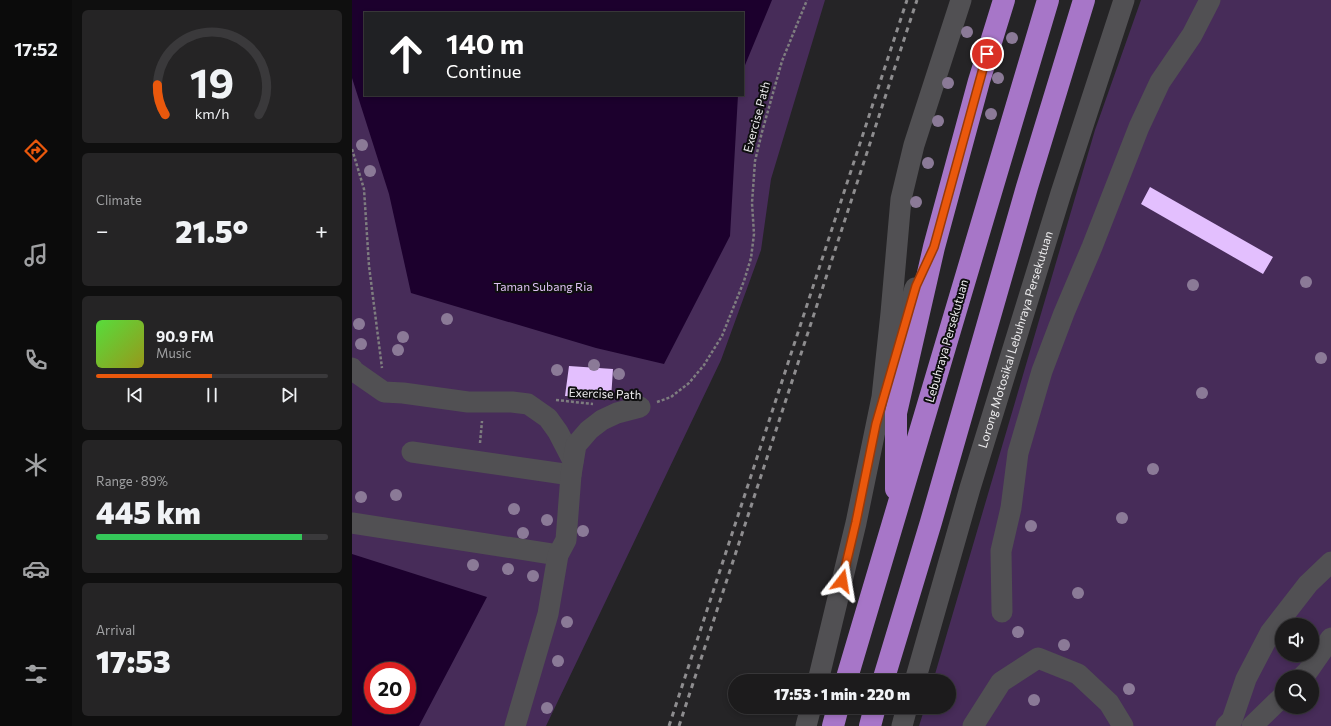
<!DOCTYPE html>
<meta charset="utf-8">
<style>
:root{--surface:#1c1b1c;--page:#252425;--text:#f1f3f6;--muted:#a0a1a3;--line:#3a393b;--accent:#ea580c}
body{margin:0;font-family:Commissioner,sans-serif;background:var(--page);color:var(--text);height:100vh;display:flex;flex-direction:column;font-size:15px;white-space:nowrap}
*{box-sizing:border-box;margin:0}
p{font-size:13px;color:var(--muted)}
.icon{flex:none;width:22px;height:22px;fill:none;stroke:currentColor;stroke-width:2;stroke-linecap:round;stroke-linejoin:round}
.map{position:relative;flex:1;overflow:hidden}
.details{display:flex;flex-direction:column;gap:10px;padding:10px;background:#0f0f0f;width:280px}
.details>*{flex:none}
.banner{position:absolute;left:12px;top:12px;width:380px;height:84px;border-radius:0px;box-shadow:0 2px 6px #0003,0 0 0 1px var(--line);background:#202124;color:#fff;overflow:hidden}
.tools{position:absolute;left:923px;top:618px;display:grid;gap:8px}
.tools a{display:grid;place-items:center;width:44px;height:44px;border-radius:50%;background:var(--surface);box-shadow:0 2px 6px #0003,0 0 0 1px var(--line);font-size:20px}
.speed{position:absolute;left:12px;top:662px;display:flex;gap:8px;font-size:20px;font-weight:700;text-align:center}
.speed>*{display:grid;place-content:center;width:52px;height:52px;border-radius:50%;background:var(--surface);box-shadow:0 2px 6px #0003,0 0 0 1px var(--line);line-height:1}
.speed .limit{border:6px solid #d22;background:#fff;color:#111}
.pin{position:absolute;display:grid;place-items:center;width:34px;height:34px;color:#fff;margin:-17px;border:2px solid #fff;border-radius:50%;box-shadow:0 1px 4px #0007}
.me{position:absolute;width:44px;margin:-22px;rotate:14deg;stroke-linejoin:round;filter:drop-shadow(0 0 3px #0008)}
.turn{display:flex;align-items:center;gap:14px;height:84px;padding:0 16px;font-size:18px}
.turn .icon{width:52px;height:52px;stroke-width:2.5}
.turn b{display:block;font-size:28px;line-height:34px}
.big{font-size:30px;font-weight:800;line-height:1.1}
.details .widget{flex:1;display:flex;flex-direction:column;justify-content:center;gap:6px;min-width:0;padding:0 14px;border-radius:6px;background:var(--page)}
.details .dial{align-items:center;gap:0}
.dial svg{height:104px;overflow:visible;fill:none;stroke:var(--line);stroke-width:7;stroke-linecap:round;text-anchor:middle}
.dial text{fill:var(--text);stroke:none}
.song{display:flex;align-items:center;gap:12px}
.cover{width:48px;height:48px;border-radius:6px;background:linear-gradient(135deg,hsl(110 70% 55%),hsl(60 70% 35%))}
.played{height:4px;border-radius:2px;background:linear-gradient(90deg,var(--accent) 50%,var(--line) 50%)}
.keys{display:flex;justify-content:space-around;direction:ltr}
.heat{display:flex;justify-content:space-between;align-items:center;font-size:22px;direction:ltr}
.charge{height:6px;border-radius:3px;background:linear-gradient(90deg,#34c759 89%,var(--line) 0)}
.trip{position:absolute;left:376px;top:674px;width:228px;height:40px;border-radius:20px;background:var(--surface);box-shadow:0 2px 6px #0003,0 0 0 1px var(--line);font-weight:800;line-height:40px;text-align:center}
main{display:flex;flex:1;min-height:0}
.menu{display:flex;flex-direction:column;width:72px;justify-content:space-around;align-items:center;background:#0b0b0b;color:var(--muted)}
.menu .icon{width:28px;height:28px}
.menu .selected{color:var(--accent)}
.menu b{font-size:18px;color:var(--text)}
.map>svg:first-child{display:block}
</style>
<main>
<nav class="menu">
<b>17:52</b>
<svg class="icon selected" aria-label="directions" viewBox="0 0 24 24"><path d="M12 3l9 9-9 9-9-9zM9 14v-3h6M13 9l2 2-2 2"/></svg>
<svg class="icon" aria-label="music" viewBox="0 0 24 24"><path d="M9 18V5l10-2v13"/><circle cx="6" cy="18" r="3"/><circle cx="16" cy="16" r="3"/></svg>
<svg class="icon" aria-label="phone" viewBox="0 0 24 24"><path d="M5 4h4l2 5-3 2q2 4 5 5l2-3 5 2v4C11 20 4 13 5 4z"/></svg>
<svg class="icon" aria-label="climate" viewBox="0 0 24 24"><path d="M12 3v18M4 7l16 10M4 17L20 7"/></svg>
<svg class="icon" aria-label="car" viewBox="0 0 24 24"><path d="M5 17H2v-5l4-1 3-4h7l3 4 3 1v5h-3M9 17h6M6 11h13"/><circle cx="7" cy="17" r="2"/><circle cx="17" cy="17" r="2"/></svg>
<svg class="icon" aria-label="filters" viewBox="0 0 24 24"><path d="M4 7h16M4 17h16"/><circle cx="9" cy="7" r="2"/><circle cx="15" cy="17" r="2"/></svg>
</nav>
<section class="details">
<div class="widget dial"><svg viewBox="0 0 100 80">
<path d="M14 69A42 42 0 1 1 86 69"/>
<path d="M14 69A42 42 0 0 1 8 46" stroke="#ea580c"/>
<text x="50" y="56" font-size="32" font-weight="700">19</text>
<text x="50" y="72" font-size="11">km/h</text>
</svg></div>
<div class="widget"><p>Climate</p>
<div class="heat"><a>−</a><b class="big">21.5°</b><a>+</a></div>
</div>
<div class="widget">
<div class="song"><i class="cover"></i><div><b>90.9 FM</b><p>Music</p></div></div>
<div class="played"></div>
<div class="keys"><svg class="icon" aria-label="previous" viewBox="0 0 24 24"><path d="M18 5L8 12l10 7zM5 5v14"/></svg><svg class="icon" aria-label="pause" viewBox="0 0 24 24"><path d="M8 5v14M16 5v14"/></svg><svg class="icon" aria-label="next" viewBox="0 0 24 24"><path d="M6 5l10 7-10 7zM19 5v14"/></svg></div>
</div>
<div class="widget"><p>Range · 89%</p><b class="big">445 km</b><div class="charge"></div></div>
<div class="widget"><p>Arrival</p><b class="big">17:53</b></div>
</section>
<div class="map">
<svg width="979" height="726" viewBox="0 0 979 726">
<rect width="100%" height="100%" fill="#252426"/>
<path fill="#472c59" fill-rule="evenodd" d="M0 0H473L419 179 409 250 369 360 194 726H0ZM13 13H391V95H13ZM21 671H55V705H21Z
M789 0H979V726H567L573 707H597V681H581L743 130ZM930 625H960V655H930ZM930 677H960V707H930Z"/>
<path fill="#1c002d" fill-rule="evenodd" d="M0 0H420L391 70V13H13V95H386L378 236 312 364 244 348 59 293 37 194 0 78Z
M0 554 135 597 67 726H0ZM21 671H55V705H21Z"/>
<path fill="#e3bffe" d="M798 187 921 257 911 274 789 204Z
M217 366 261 369 259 399 213 396Z"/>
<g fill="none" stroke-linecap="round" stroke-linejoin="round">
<path stroke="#7e7d7f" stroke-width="2.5" stroke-dasharray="3 2" stroke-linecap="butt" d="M0 149 12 189 17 266 30 368
M204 400 241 404
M305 402 319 397 337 383 352 365 370 336 392 281 399 258 402 234 400 203 403 161 410 132 430 61 455 0
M128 443 130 421"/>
<g stroke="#515053" stroke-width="21">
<path d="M545 351 563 288"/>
<path d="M0 368 2 371 32 392 51 393 116 402H160L176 404 196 418 206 432 221 461"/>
<path d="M60 452 219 475"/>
<path d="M0 523 206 555"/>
<path d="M650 612 649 551 659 508 666 453 690 371 712 313 740 247 787 127 808 82 840 35 858 0"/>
<path d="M950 677 956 671 979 638"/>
<path d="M466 681 504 523 530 397 539 313 549 199 562 145 609 0"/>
<path id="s1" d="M563 681 618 488 709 193 772 0"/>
<path d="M163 726 196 614 206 555 214 540 219 475 224 445 237 430 250 420 265 413 288 407"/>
<path d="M454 726 459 707"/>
<path d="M550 726 555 707"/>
<path d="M621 726 649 682 686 658 726 674 757 703 771 726"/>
<path d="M874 726 880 720 894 679 918 633 956 584 979 562"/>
<path d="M900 726 930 697"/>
</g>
<path stroke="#a776c8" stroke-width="22" d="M544 489V413L582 247 627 81 652 0
M494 681 696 0
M531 681 579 522 675 187 732 0
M481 726 486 707
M518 726 523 707"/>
<path stroke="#8e8d8f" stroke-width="3" stroke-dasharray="5 5" stroke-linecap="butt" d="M317 726 555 0
M327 726 565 0"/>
</g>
<g fill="#8b7a97">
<circle cx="615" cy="32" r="6"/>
<circle cx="660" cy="38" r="6"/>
<circle cx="646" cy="78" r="6"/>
<circle cx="596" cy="83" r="6"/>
<circle cx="639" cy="114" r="6"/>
<circle cx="586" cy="121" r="6"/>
<circle cx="10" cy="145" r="6"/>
<circle cx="576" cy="163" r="6"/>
<circle cx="18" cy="171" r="6"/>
<circle cx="564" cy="202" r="6"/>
<circle cx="954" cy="282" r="6"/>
<circle cx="841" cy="285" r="6"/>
<circle cx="95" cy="319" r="6"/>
<circle cx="7" cy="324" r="6"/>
<circle cx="51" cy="337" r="6"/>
<circle cx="9" cy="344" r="6"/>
<circle cx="46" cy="350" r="6"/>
<circle cx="969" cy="358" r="6"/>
<circle cx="242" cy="365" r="6"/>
<circle cx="205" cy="370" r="6"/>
<circle cx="267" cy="374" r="6"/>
<circle cx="850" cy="393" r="6"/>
<circle cx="801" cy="469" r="6"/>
<circle cx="44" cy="495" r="6"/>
<circle cx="9" cy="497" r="6"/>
<circle cx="162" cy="509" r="6"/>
<circle cx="770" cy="518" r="6"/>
<circle cx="195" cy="520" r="6"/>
<circle cx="679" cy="526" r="6"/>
<circle cx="231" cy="531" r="6"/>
<circle cx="171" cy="533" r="6"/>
<circle cx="121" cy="565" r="6"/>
<circle cx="156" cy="569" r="6"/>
<circle cx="181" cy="576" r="6"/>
<circle cx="726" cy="593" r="6"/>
<circle cx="215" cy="622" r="6"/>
<circle cx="666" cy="632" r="6"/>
<circle cx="712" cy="645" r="6"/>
<circle cx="206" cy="661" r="6"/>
<circle cx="777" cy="689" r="6"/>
<circle cx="682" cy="700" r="6"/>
<circle cx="195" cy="708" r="6"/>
</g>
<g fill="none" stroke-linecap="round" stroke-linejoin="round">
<g stroke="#983908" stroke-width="10">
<path id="route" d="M490 581 504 522 524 424 564 286 582 247 635 54"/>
</g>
<use href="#route" stroke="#ea580c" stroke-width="7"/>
</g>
<g text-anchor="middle" stroke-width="4" stroke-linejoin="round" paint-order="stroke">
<g font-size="12" fill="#eeedef" stroke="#0e0e0f">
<text transform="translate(405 117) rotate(-75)" y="4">Exercise Path</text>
<text dy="4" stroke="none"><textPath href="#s1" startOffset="356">Lorong Motosikal Lebuhraya Persekutuan</textPath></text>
<text transform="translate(595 341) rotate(-74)" y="4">Lebuhraya Persekutuan</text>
<text transform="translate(253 394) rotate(2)" y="4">Exercise Path</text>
</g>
<g font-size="12" fill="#dec1f3" stroke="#0e0e0f">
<text x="191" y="291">Taman Subang Ria</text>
</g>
</g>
</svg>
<div class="tools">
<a><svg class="icon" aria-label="sound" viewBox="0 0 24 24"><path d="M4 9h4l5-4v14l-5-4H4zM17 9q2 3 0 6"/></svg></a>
<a><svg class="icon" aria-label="search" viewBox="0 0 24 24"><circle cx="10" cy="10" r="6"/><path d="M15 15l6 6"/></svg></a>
</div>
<div class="speed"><div class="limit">20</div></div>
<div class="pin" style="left:635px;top:54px;background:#d93025"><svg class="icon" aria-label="arrive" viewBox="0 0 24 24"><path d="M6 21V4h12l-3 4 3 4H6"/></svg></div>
<svg class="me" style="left:490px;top:581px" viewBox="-20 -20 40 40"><path d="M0-17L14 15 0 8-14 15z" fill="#ea580c" stroke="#fff" stroke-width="4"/></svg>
<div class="trip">17:53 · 1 min · 220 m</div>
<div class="banner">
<div class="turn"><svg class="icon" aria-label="ahead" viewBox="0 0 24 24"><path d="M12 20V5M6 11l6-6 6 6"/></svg><div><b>140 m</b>Continue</div></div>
</div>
</div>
</main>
